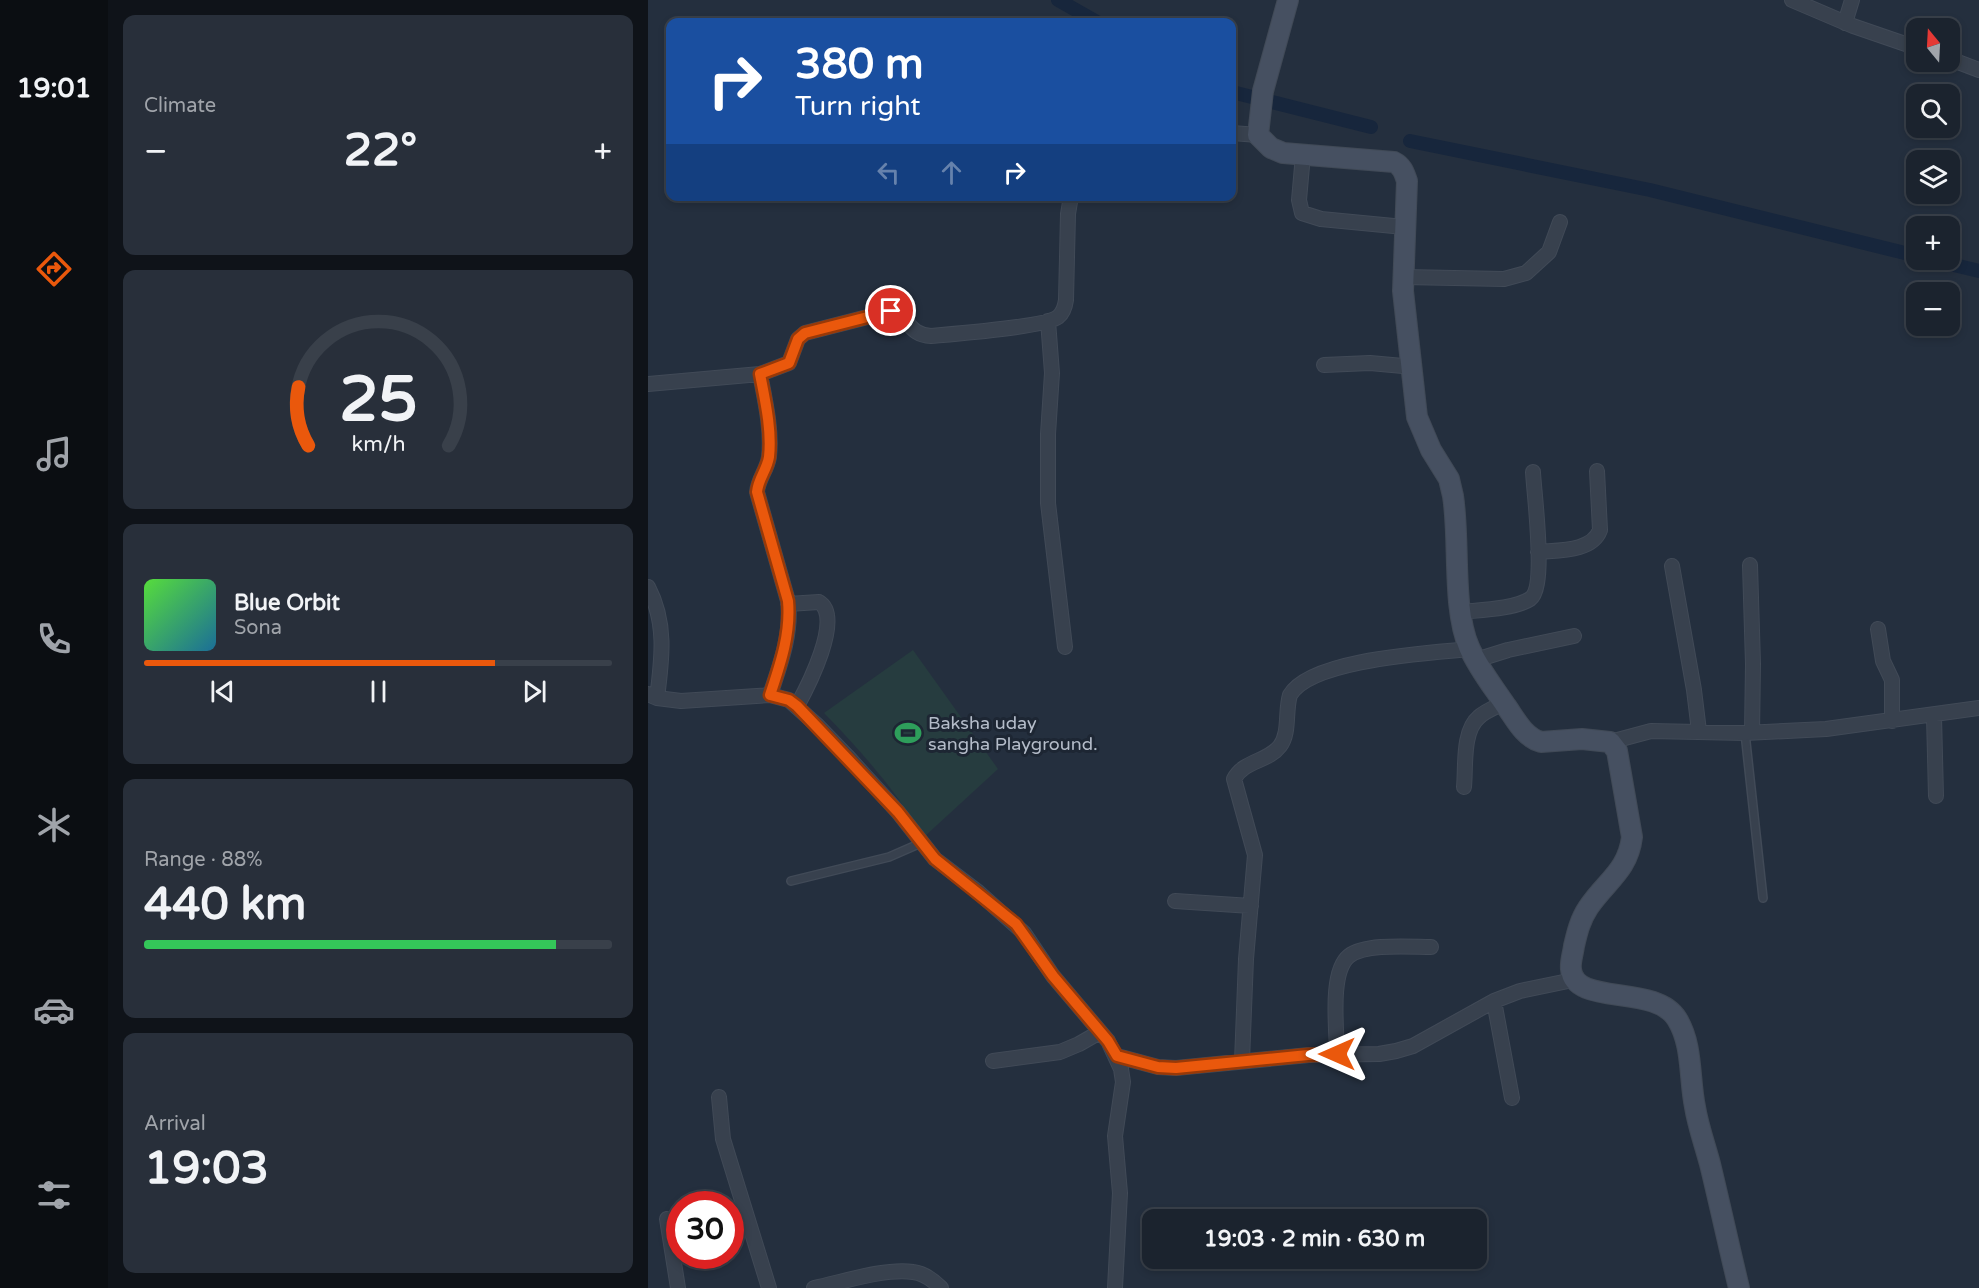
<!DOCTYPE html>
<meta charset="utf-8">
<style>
:root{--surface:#1b232e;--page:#282f3a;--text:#f1f3f6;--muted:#a0a4aa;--line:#39404a;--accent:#ea580c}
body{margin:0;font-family:"Varela Round",sans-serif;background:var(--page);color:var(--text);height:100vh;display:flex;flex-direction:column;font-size:22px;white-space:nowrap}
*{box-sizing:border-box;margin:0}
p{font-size:20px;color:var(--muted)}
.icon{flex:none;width:33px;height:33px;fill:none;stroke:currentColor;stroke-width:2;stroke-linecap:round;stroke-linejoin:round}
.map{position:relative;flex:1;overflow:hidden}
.drawer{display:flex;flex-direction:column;gap:15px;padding:15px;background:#0f1319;width:540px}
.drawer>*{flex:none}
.top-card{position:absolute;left:18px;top:18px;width:570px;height:183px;border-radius:12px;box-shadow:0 3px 9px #0003,0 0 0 2px var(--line);background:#1a4fa0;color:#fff;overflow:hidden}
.needle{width:39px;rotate:342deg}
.controls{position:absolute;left:1258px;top:18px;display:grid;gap:12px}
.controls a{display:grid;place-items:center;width:54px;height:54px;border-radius:12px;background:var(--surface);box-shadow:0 3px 9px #0003,0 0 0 2px var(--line);font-size:30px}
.speed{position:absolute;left:18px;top:1191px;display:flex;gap:12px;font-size:30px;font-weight:700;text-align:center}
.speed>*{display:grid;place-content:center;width:78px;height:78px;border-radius:50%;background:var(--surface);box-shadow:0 3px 9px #0003,0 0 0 2px var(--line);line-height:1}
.speed .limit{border:9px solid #d22;background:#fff;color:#111}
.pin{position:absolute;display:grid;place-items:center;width:51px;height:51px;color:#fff;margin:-26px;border:3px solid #fff;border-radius:50%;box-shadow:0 2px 6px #0007}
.me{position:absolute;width:66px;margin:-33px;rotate:270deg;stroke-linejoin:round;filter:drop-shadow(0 0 4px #0008)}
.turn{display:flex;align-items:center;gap:21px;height:126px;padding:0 30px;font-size:27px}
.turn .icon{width:78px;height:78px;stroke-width:2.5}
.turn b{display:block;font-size:42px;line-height:51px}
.lanes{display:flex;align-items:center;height:57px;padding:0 30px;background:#0003;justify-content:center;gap:30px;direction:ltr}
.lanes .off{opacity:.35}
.big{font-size:45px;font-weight:800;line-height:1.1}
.drawer .tile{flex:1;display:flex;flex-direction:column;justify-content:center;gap:9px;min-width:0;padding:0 21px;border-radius:12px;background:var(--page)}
.drawer .dial{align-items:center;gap:0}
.dial svg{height:156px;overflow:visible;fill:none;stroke:var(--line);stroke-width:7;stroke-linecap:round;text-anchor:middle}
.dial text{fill:var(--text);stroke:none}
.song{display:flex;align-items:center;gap:18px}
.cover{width:72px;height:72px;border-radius:9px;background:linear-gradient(135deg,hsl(110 70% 55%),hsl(200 70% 35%))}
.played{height:6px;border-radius:3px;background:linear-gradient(90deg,var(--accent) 75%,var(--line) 75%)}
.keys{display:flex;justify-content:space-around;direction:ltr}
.heat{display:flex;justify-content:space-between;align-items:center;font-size:33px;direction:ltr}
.charge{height:9px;border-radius:4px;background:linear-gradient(90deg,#34c759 88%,var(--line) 0)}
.trip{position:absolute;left:494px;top:1209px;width:345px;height:60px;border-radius:12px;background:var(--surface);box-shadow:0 3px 9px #0003,0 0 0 2px var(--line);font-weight:800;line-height:60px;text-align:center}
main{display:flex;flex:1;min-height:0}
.dock{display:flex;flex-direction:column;width:108px;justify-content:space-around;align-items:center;background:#0b0e12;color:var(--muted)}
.dock .icon{width:42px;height:42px}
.dock .current{color:var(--accent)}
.dock b{font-size:27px;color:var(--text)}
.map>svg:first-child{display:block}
</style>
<main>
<nav class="dock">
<b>19:01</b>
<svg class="icon current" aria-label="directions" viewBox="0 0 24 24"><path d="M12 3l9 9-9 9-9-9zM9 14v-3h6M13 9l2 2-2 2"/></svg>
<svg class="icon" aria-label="music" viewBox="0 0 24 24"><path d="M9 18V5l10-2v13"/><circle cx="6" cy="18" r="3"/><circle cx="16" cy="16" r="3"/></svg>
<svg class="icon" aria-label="phone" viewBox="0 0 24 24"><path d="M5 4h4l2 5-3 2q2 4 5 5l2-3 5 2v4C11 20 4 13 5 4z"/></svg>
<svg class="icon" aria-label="climate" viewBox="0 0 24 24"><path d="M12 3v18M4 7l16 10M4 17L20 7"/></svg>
<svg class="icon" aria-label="car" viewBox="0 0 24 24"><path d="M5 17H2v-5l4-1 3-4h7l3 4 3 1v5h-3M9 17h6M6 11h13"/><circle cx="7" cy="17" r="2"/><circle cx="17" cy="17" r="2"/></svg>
<svg class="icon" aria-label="filters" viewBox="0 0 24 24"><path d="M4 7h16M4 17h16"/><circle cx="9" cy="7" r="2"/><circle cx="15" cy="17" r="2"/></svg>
</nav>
<section class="drawer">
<div class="tile"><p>Climate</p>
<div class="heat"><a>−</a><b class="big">22°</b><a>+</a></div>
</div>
<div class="tile dial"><svg viewBox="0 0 100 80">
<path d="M14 69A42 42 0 1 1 86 69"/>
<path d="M14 69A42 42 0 0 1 9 39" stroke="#ea580c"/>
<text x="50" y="56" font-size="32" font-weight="700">25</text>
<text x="50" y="72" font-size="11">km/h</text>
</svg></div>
<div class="tile">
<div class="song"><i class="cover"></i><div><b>Blue Orbit</b><p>Sona</p></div></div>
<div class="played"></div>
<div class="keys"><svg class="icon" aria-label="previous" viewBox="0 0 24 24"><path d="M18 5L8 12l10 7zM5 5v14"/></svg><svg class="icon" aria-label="pause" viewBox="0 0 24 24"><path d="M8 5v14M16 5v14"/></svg><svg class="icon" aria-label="next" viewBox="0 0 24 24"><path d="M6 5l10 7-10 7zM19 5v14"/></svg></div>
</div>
<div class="tile"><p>Range · 88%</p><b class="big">440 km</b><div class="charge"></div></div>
<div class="tile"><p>Arrival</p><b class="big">19:03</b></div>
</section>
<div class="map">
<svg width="1331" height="1288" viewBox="0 0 1331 1288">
<rect width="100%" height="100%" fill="#242f3e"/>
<path fill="#263c3f" d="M265 650 350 769 276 837C248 791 214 752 176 713Z"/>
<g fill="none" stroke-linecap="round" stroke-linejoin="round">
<path stroke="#17263c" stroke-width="14" d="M410 0 449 22
M584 92 723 127
M762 141 1002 190 1269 256
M1285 260 1331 271"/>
<g stroke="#414a57" stroke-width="10">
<path id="lane" d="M1097 733 1115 898
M143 881 241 857 273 843"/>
</g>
<g stroke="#414a57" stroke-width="16">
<path id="street" d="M1144 0 1205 26 1269 48
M1197 23 1204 0
M1302 59 1331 70
M584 133 610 135
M655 155 651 200 654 213 673 219 756 227
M756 277 856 279 878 273 901 252 912 222
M400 321 404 373 400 434V503L417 647
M676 365 722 363 766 367
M112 374C117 400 124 430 121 457 119 470 110 479 109 492L140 601C144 634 132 665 122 695
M0 384 112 374 141 363 150 339 157 333 243 311C262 317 260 335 283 336 305 334 397 327 410 317 415 313 417 307 418 300L420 214 423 196
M890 552C910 550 944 552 952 530L949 471
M1102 565 1105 664 1104 733
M1024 566 1046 690 1051 731
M0 587C19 623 14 659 9 698
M140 604 171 602C196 617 159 688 149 706
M813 612C831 610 867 609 882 599 899 588 886 494 885 472
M1230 629 1235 661 1244 680V721
M828 660 860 650 926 636
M0 694 9 698 33 701 122 695 141 700 170 726 199 756 250 812 287 859 329 891 376 933 405 976 460 1041 473 1069 475 1082 467 1136 472 1193 467 1288
M1286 716 1288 796
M962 742 1003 731 1097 733 1178 729 1331 708
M816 787C818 767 814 731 831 717 837 711 848 707 856 703
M527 901 603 906
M846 1001 864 1098
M689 1055C689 1031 681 972 701 956 718 943 763 947 783 947
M469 1056 510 1067 528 1068 661 1055 731 1054 748 1051 765 1046 846 1001 872 991 925 980
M345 1061 412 1052 431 1044 452 1032
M594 1061 598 959 607 855 586 779C596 760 620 762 632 746 642 733 637 711 642 695 663 659 782 653 822 649
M71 1097 75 1139 121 1288
M19 1219 30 1288
M166 1288C195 1282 236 1268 265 1272 275 1273 286 1281 293 1288"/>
</g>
<g stroke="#414a57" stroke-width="22">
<path id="secondary" d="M640 0 615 91 610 135 623 148 635 153 746 162C754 166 756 172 759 181L755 291 769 417 783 450 801 479 805 496C812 540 804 608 821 647 830 668 846 688 858 706 868 720 876 737 893 742L934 739 962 742 969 751 984 837C980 871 957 882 940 908 932 920 929 933 926 946 925 954 922 962 923 969 926 1007 1007 983 1029 1019 1045 1045 1041 1078 1047 1107 1050 1126 1057 1145 1062 1164 1072 1205 1081 1247 1091 1288"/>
</g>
<use href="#lane" stroke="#38414e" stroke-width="7"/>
<use href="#street" stroke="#38414e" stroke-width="14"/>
<use href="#secondary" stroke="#465061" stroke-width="20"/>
</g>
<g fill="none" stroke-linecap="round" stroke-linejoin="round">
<g stroke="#983908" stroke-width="15">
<path id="route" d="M243 311 157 333 150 339 141 363 112 374C117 400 124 430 121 457 119 470 110 479 109 492L140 601C143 634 132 665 122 695L141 700 149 706 250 812 287 859 368 924 405 976 460 1041 469 1056 510 1067 528 1068 660 1055 689 1054"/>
</g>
<use href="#route" stroke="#ea580c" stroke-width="10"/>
</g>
<defs>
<g id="stadium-bare" transform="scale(2.07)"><path d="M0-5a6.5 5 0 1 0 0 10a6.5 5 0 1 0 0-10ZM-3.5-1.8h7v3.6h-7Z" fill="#2e9e5b" stroke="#1d2633" stroke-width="2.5" paint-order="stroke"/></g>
</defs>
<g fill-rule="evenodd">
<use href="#stadium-bare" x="260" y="733"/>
</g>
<g text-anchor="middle" stroke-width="6" stroke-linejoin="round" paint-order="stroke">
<g font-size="18" fill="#b4bcc9" stroke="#1d2633" text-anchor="start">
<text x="280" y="729">Baksha uday<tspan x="280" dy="21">sangha Playground.</tspan></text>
</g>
</g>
</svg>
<div class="controls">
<a><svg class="needle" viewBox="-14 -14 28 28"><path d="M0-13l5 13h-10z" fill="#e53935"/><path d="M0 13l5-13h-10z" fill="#a0a4aa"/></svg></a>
<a><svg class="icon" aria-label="search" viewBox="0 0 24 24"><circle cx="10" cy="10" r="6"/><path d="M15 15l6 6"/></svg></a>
<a><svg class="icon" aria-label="layers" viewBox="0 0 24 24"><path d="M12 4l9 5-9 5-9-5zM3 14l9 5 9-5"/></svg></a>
<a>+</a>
<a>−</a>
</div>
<div class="speed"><div class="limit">30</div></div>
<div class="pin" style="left:243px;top:311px;background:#d93025"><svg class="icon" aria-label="arrive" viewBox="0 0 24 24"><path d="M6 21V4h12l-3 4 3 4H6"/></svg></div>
<svg class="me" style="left:689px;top:1054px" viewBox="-20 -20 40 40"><path d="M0-17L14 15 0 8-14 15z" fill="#ea580c" stroke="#fff" stroke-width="4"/></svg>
<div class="trip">19:03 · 2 min · 630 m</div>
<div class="top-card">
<div class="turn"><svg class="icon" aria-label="right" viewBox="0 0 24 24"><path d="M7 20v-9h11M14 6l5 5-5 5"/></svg><div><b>380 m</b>Turn right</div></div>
<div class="lanes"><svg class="icon off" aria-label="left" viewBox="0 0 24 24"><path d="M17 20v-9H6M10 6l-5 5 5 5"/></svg><svg class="icon off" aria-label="ahead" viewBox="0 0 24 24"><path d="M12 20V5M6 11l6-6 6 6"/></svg><svg class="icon" aria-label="right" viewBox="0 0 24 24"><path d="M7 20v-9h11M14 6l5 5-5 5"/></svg></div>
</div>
</div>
</main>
